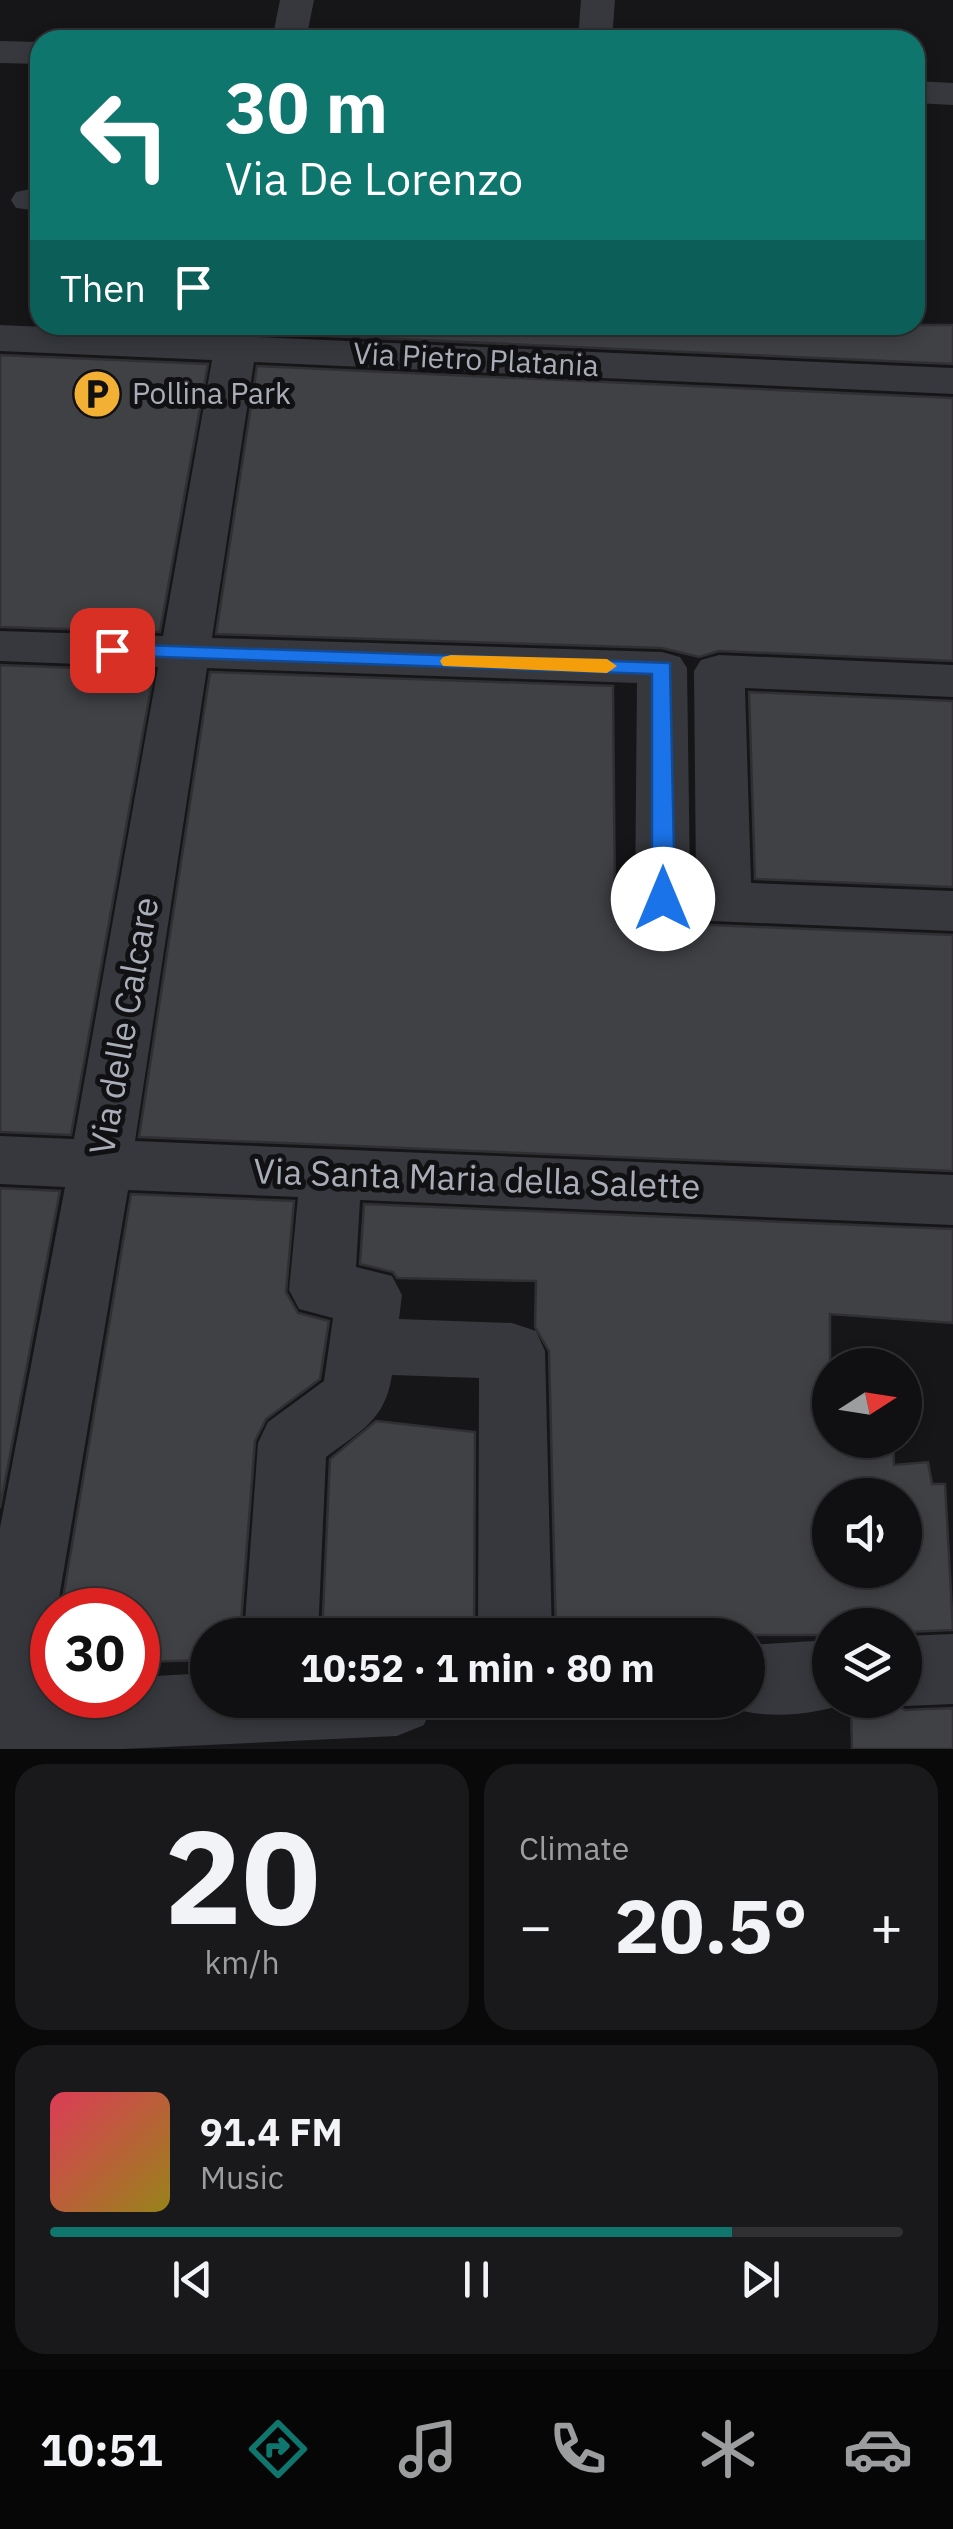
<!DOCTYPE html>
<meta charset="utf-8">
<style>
:root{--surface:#101012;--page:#19191b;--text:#f1f3f6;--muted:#9c9d9f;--line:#303032;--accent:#0f766e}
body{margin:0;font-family:"IBM Plex Sans",sans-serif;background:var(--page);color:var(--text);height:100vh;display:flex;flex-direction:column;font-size:38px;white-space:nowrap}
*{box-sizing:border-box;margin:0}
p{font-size:32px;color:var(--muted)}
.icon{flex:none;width:55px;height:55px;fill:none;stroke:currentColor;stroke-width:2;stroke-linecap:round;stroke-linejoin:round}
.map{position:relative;height:1749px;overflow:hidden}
.panel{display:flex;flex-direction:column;gap:15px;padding:15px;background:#09090a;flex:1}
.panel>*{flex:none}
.top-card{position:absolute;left:30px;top:30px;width:895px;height:305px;border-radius:30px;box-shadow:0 5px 15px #0003,0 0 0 2px var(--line);background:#0f766e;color:#fff;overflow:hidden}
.needle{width:65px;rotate:78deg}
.tools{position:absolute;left:812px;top:1348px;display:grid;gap:20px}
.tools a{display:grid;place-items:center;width:110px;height:110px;border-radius:50%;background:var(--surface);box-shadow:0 5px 15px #0003,0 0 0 2px var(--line);font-size:50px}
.speed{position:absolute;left:30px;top:1588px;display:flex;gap:20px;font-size:50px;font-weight:700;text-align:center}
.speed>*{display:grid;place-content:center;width:130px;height:130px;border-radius:50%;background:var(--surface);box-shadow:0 5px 15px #0003,0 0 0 2px var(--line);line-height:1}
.speed .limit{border:15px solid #d22;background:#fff;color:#111}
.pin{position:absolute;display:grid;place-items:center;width:85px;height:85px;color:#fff;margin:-42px;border-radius:20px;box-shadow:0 5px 15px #0006}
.me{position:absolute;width:110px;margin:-55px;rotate:0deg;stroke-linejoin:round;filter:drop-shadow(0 0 8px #0008)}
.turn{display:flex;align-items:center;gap:35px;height:210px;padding:0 30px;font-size:45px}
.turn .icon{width:130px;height:130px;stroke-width:2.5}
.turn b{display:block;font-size:70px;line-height:85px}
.then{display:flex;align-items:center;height:95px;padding:0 30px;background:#0003;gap:20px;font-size:38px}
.big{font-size:75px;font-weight:700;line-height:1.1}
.panel .card{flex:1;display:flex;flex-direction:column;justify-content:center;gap:15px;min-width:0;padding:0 35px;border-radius:30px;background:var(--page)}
.panel .dial{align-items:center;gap:0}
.dial b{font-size:130px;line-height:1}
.song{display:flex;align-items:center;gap:30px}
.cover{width:120px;height:120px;border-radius:15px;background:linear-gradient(135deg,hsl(350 70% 55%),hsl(50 70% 35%))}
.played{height:10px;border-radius:5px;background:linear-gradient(90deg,var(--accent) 80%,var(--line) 80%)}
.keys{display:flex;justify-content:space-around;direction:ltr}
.heat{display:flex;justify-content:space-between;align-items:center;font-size:55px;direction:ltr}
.panel .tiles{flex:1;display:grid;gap:15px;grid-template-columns:1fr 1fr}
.card:last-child{grid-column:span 2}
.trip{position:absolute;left:190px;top:1618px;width:575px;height:100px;border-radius:50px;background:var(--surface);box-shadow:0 5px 15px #0003,0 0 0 2px var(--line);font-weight:700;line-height:100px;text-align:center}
.menu{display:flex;height:160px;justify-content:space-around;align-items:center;background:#060607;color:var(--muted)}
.menu .icon{width:70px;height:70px}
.menu .active{color:var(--accent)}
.menu b{font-size:45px;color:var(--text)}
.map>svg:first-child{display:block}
</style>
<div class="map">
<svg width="953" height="1749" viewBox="0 0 953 1749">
<rect width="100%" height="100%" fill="#161618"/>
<path fill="#404145" stroke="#303034" stroke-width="2.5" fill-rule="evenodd" d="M264 325H755V332L874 336 873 325H953V364L262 333Z
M0 355 208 364 160 632 0 627Z
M257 366 953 398V661L719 651 699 657 662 648 216 634Z
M0 665 154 671 71 1135 0 1132Z
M210 672 613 686 615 910 638 911 663 923 953 935V1171L139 1137Z
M749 692 953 701V887L755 879Z
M0 1188 60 1191 0 1508Z
M131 1194 294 1201 286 1292 298 1313 329 1321 320 1379 266 1419 255 1441 240 1635H208V1660L138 1662V1610H61Z
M364 1204 953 1229V1323L830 1314V1440H893L894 1465 928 1462 932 1484H945L953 1630 905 1632V1625H830V1635H556L549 1351 535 1327 536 1281 397 1278 393 1272 360 1264ZM830 1495H905V1570H830Z
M376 1421 475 1432 474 1635H322L330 1459Z
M860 1700H886L905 1710 953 1708V1749H852L851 1706Z"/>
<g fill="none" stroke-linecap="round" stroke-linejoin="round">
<path fill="#37383d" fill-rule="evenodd" d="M280 0H314L306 40H272Z
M581 0H615L612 40H578Z
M0 41 40 42V64L0 63Z
M915 81 953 83V105L915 103Z
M40 187V211L16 208 11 200 16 192Z
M0 325 216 335 218 325H260L258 337 953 368V394L254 362 212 638 662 652 680 657 687 668 690 881H696L694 671 701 660 719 655 953 665V697L745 688 751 883 953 891V931L663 919 643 913 635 899 637 683 207 668 135 1141 953 1175V1225L360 1200 356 1267 392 1276 402 1295 399 1319 512 1323 536 1331 545 1351 552 1635H478L479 1378 392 1375C385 1421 360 1431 326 1457L318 1635H244L258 1443 268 1422 324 1381 333 1318 299 1309 289 1290 298 1197 128 1190 57 1610H52L45 1681H52V1695H138V1677L208 1673V1700H435L424 1725 397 1736 123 1749H0V1528L65 1187 0 1184V1136L74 1139 158 667 0 661V631L163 636 212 360 0 351Z
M953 1634V1704L905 1706 890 1700H905V1636Z
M830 1640V1700H856C815 1716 763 1721 722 1705L720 1700H748V1645Z"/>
</g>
<path fill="#1a73e8" stroke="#114b97" stroke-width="2.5" d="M112 644 670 663 675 899 663 907 652 899V674L105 655 102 650 105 646Z"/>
<path fill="#f59e0b" d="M451 655 607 659 617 666 607 673 443 666 440 661 443 657Z"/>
<defs>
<g id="parking-disc" transform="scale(2.5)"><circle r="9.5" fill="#f2b134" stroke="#111113"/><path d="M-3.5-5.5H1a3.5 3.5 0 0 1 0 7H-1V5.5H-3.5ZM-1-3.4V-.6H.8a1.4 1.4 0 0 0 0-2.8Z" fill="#111"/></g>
</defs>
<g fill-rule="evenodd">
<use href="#parking-disc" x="97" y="394"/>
</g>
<g text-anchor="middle" stroke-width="10" stroke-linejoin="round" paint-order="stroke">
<g font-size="30" fill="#a8adb8" stroke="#111113">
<text transform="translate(476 360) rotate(3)" y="10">Via Pietro Platania</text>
</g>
<g font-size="30" fill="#a8adb8" stroke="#111113" text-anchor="start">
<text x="132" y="404">Pollina Park</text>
</g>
<g font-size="35" fill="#a8adb8" stroke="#111113">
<text transform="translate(124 1026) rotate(-80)" y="12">Via delle Calcare</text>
<text transform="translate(477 1179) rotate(2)" y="12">Via Santa Maria della Salette</text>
</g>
</g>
</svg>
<div class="tools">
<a><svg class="needle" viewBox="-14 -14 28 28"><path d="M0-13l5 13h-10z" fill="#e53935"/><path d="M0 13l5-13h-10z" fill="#9c9d9f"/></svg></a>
<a><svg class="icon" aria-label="sound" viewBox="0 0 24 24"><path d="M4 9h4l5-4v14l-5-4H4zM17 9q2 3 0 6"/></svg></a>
<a><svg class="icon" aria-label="layers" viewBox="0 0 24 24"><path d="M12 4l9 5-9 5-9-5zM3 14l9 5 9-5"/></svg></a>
</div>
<div class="speed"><div class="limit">30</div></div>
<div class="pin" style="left:112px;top:650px;background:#d93025"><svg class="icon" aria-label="arrive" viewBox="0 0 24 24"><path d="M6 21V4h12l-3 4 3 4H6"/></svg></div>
<svg class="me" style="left:663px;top:899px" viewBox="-20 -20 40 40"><circle r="19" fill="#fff"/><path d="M0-13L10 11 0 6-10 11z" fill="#1a73e8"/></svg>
<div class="trip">10:52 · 1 min · 80 m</div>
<div class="top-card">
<div class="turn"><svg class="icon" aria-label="left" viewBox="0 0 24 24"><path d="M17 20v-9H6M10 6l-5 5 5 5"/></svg><div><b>30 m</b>Via De Lorenzo</div></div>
<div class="then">Then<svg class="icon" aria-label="arrive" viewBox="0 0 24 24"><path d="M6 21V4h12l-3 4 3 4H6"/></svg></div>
</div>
</div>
<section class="panel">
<div class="tiles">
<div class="card dial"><b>20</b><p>km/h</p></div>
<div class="card"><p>Climate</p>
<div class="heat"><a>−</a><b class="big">20.5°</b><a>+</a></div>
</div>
<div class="card">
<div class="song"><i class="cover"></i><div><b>91.4 FM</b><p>Music</p></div></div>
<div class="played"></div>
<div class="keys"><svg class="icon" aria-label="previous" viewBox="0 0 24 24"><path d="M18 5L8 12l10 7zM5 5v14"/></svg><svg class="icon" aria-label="pause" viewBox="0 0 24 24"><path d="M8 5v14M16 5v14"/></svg><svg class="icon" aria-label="next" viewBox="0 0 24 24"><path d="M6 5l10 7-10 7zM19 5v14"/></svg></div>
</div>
</div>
</section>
<nav class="menu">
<b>10:51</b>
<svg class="icon active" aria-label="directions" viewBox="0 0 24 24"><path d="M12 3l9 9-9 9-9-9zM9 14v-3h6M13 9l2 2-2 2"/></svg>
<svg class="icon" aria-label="music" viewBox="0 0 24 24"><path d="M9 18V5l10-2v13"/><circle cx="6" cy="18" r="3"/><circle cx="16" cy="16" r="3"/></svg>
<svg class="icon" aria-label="phone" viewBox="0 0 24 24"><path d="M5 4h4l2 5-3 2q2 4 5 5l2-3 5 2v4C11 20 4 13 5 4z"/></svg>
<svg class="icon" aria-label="climate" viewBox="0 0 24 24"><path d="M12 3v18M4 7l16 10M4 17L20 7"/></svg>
<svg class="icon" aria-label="car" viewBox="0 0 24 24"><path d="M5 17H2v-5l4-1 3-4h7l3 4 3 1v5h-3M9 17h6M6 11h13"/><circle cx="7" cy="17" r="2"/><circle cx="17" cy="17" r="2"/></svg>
</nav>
